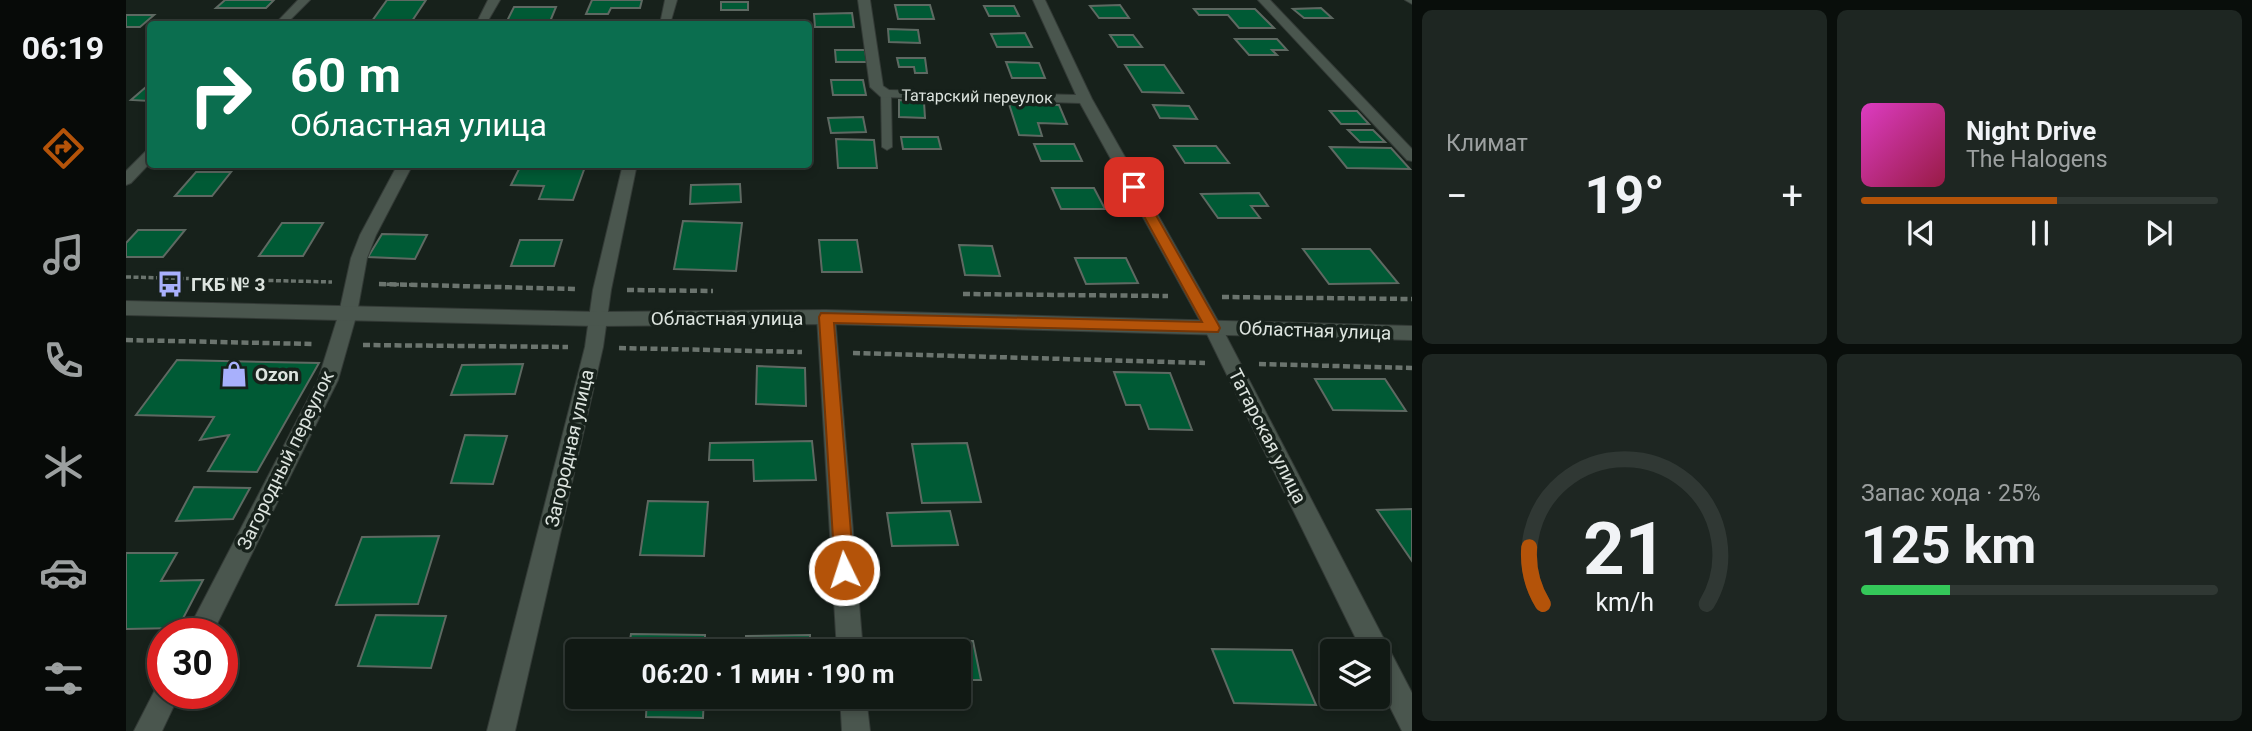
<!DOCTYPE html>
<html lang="ru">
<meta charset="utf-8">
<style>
:root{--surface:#111914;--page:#1e2622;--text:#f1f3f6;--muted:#9ca0a0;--line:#303834;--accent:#b45309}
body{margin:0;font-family:Roboto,sans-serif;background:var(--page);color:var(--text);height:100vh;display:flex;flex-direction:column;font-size:26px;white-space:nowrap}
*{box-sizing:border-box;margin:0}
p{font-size:23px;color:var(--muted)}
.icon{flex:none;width:38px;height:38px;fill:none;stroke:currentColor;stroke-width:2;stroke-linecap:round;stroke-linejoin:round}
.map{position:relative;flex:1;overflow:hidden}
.side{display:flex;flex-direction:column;gap:10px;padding:10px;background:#090e0b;width:840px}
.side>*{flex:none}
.top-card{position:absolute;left:21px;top:21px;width:665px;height:147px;border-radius:7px;box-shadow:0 4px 10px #0003,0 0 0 2px var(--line);background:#0b6e4f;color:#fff;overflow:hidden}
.fabs{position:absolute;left:1194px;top:639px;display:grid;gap:14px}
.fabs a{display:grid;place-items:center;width:70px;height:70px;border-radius:7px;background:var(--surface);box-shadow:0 4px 10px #0003,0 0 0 2px var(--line);font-size:35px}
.speed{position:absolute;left:21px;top:618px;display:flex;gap:14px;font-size:35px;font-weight:700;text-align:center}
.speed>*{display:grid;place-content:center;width:91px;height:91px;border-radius:50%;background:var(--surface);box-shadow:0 4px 10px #0003,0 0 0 2px var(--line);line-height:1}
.speed .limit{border:10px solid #d22;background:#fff;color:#111}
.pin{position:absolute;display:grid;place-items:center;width:60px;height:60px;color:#fff;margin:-30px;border-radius:14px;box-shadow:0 4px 10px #0006}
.me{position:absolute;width:77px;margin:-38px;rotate:356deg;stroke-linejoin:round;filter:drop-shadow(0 0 5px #0008)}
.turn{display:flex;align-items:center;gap:24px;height:147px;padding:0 28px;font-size:32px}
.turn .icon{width:91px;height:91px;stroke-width:2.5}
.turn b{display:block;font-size:49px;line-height:60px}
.big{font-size:52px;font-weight:700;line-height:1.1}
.side .widget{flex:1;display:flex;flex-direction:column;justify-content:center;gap:10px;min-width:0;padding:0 24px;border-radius:10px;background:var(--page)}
.side .dial{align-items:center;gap:0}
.dial svg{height:182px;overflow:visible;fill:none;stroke:var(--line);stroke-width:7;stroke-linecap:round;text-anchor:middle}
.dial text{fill:var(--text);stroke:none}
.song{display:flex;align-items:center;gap:21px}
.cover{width:84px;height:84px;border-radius:10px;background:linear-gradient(135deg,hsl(310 70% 55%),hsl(340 70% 35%))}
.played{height:7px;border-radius:4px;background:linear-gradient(90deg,var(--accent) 55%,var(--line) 55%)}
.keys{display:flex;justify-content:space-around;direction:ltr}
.heat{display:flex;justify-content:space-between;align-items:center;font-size:38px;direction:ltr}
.charge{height:10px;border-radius:5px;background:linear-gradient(90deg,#34c759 25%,var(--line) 0)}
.side .tiles{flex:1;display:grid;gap:10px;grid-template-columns:repeat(2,1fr)}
.trip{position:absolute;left:439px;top:639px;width:406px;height:70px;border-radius:7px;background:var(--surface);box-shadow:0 4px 10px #0003,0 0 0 2px var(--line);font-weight:700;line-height:70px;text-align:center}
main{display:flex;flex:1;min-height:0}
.tab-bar{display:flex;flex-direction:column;width:126px;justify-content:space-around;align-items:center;background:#070a08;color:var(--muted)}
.tab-bar .icon{width:49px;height:49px}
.tab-bar .active{color:var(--accent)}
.tab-bar b{font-size:32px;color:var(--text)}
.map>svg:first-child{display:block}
</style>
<main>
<nav class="tab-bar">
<b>06:19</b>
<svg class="icon active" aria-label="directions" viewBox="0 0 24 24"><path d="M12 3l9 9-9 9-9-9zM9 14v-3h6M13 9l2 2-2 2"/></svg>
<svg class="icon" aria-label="music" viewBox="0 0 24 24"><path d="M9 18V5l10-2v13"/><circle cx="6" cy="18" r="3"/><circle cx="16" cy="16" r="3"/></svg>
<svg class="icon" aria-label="phone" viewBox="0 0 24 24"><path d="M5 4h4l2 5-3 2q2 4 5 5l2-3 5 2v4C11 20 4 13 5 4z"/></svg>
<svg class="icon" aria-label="climate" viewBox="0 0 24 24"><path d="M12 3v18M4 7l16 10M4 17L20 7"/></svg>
<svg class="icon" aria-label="car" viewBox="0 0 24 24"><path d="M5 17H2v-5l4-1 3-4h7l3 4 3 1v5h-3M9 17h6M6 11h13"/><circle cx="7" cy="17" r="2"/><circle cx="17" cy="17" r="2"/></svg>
<svg class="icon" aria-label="filters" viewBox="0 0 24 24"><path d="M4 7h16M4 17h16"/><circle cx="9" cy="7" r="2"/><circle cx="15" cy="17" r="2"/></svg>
</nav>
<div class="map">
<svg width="1286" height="731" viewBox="0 0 1286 731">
<rect width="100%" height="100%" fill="#17211b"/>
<path fill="#005a35" stroke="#5e6962" stroke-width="2" d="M99 0H148L140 8H90Z
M261 0H300L286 21H246Z
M466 0H516L514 8H485L482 14H460Z
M595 2H622V10H595Z
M769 5H804L808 19H772Z
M994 5 1003 18H973L964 6Z
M858 6H888L893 16H863Z
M388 7H430L423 24H410L411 21H381Z
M1195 8 1206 18H1178L1167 9Z
M1068 9H1129L1148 28H1113L1102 15H1073Z
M726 13 728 27H689L688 14Z
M0 15H28L14 27H0Z
M762 29 792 30 794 43 763 42Z
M899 33 906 47H871L865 34Z
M984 35H1007L1016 47H992Z
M1109 39H1151L1161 50H1146L1151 55H1123Z
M709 50H739L741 62H710Z
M771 58H799L801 73H789L788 67H773Z
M880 62 913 63 919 78H886Z
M999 65H1038L1057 93 1016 92Z
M705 80H737L740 95H707Z
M20 87H24V101L5 100Z
M773 100 798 102 799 118 773 117Z
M883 104 933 105 941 124 912 123 916 136 893 135Z
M1027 105 1063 106 1071 119 1034 118Z
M1204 111H1231L1243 124H1215Z
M737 117 740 132 705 133 702 118Z
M1222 130H1247L1259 142H1234Z
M775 137H812L815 149H777Z
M710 139 748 140 751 168H712Z
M908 144H948L956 161H915Z
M1048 146H1090L1103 163H1059Z
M1204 147 1265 148 1284 169 1221 168Z
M395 165 459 167 447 200 413 199 418 186 385 185Z
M70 172H105L86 196H49Z
M614 184 615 202 564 204 565 185Z
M926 188H968L979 209H935Z
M1133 193 1142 206H1125L1134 218H1092L1075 194Z
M557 221 616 223 610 271 548 269Z
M156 223H197L177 256H133Z
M12 230H59L37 257H0V243Z
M256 234 301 235 289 259 242 257Z
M394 240H436L428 266H385Z
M693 240H731L736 272H696Z
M833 245 866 246 874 276 839 275Z
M1177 249H1244L1272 283 1203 284Z
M949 258H1000L1012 283 960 284Z
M51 360 193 363 131 472 82 471 103 435 74 440 88 417 10 415Z
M397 364 389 394 325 395 336 365Z
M631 366 679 368 680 406 630 404Z
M988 372 1044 373 1066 430 1023 429 1014 405H1000Z
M1189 379H1259L1280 411 1207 410Z
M339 435 381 436 367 484 325 483Z
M686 441 690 480 628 481 627 460H583L584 443Z
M841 443 855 502 796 503 786 444Z
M68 487 124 488 107 519 50 521Z
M522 501 582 502 578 556 514 555Z
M1286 509V561L1251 510Z
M824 511 832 545 766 546 761 513Z
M313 536 292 604 210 605 236 537Z
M0 553H51L35 581 77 580 52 628 0 629Z
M250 615 320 616 305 668 232 666Z
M505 634 579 635V651H502Z
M684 635V651H620V636Z
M780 641H847L855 680H833V651H781Z
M1086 649 1166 650 1190 705 1108 703Z
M521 696H578L577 718 520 717Z"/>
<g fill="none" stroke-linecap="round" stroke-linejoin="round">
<g stroke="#333a36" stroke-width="2">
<path id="service" d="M760 91 765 94 766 147 761 150 756 147 755 94Z"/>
</g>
<g stroke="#333a36" stroke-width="2">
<path id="minor" d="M172 0H184L160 24H149Z
M362 0H374L360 24H350Z
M539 0H551L544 24H534Z
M732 0H744L757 86 763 90 950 95 907 0H919L966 99 1096 328 1286 693V731H1276L1251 681V651H1236L1078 328 954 103 755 97 744 87Z
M1132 0H1144L1286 149V161L1281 160Z
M1279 0H1286V4Z
M24 151V163L5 183 0 185V171L19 152Z
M272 164H287L250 235 241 258 231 313 212 380 86 634H60L192 380 213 313 225 258 234 235Z
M497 164H511L485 290 477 347 389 731H361L459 347 467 290Z
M700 310 706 312 709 317 737 651H711L691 317 694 312Z
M37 681V693H54L36 731H8L32 684Z
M714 696H740L744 731H716Z"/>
</g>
<g stroke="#333a36" stroke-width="2">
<path id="secondary" d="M0 301 472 312 700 310 1286 326V340L700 324 472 326 0 315Z"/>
</g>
<path stroke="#6b746e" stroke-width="3.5" stroke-dasharray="5 2.5" stroke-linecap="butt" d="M0 277 206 282
M253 284 288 285"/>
<path stroke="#6b746e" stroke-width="4.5" stroke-dasharray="7 3.5" stroke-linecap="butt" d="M253 284 450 289
M501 290 587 291
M837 294 1042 296
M1096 297 1286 299
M0 340 186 344
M237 345 442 347
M493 348 676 352
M727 353 1079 363
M1133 364 1286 368"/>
<use href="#service" fill="#4a564e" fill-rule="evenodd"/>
<use href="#minor" fill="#4a564e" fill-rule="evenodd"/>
<use href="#secondary" fill="#4a564e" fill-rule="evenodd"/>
</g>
<path fill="#b45309" stroke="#753606" stroke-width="2" d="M1008 183 1014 187 1092 324 1094 328 1092 332 708 323 728 570 725 576 718 579 711 576 709 570 693 317 695 313 1076 322 1002 187Z"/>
<defs>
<g id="bus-bare" transform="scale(2.1)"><path d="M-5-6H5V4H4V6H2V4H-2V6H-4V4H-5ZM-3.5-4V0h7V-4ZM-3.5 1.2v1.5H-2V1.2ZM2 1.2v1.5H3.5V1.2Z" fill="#a8b0fc" stroke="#17211b" stroke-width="2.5" paint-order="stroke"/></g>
<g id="shop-bare" transform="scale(2.1)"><path d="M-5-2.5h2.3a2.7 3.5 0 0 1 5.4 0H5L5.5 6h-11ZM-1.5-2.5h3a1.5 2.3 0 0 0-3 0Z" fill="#a8b0fc" stroke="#17211b" stroke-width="2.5" paint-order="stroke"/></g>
</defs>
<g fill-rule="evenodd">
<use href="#bus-bare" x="44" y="284"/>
<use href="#shop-bare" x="108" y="374"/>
</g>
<g text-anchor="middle" stroke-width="7" stroke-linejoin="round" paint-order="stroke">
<g font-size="16" fill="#dde4df" stroke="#17211b">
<text transform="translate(851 96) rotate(1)" y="6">Татарский переулок</text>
</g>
<g font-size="19" font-weight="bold" fill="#dde4df" stroke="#17211b" text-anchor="start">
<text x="65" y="291">ГКБ № 3</text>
<text x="129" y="381">Ozon</text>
</g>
<g font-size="19" fill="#dde4df" stroke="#17211b">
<text x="601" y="325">Областная улица</text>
<text transform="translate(1189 330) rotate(2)" y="7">Областная улица</text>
<text transform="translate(1142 436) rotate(63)" y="7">Татарская улица</text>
<text transform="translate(443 448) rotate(-77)" y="7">Загородная улица</text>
<text transform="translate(159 460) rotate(-64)" y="7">Загородный переулок</text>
</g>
</g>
</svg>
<div class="fabs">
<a><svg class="icon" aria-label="layers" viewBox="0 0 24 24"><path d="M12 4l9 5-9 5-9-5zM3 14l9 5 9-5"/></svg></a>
</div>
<div class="speed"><div class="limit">30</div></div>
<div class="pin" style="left:1008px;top:187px;background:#d93025"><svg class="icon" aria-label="arrive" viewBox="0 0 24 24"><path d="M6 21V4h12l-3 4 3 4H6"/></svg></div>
<svg class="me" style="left:718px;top:570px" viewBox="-20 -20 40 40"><circle r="17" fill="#b45309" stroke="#fff" stroke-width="3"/><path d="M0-11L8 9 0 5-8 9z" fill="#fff"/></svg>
<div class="trip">06:20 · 1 мин · 190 m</div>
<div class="top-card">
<div class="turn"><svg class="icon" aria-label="right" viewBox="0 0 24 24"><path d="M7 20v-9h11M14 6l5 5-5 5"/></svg><div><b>60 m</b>Областная улица</div></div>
</div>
</div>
<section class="side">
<div class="tiles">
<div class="widget"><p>Климат</p>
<div class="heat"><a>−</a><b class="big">19°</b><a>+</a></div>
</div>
<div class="widget">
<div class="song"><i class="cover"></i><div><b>Night Drive</b><p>The Halogens</p></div></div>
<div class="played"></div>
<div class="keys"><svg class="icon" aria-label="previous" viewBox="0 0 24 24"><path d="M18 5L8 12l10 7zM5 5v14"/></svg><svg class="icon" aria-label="pause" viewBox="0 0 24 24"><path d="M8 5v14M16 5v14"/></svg><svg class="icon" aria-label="next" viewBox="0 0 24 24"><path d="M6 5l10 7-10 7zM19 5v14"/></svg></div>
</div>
<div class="widget dial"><svg viewBox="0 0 100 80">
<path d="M14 69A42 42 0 1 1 86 69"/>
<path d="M14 69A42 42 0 0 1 8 44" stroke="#b45309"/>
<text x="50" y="56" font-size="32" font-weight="700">21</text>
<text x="50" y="72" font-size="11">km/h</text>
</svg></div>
<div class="widget"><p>Запас хода · 25%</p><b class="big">125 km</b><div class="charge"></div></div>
</div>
</section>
</main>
